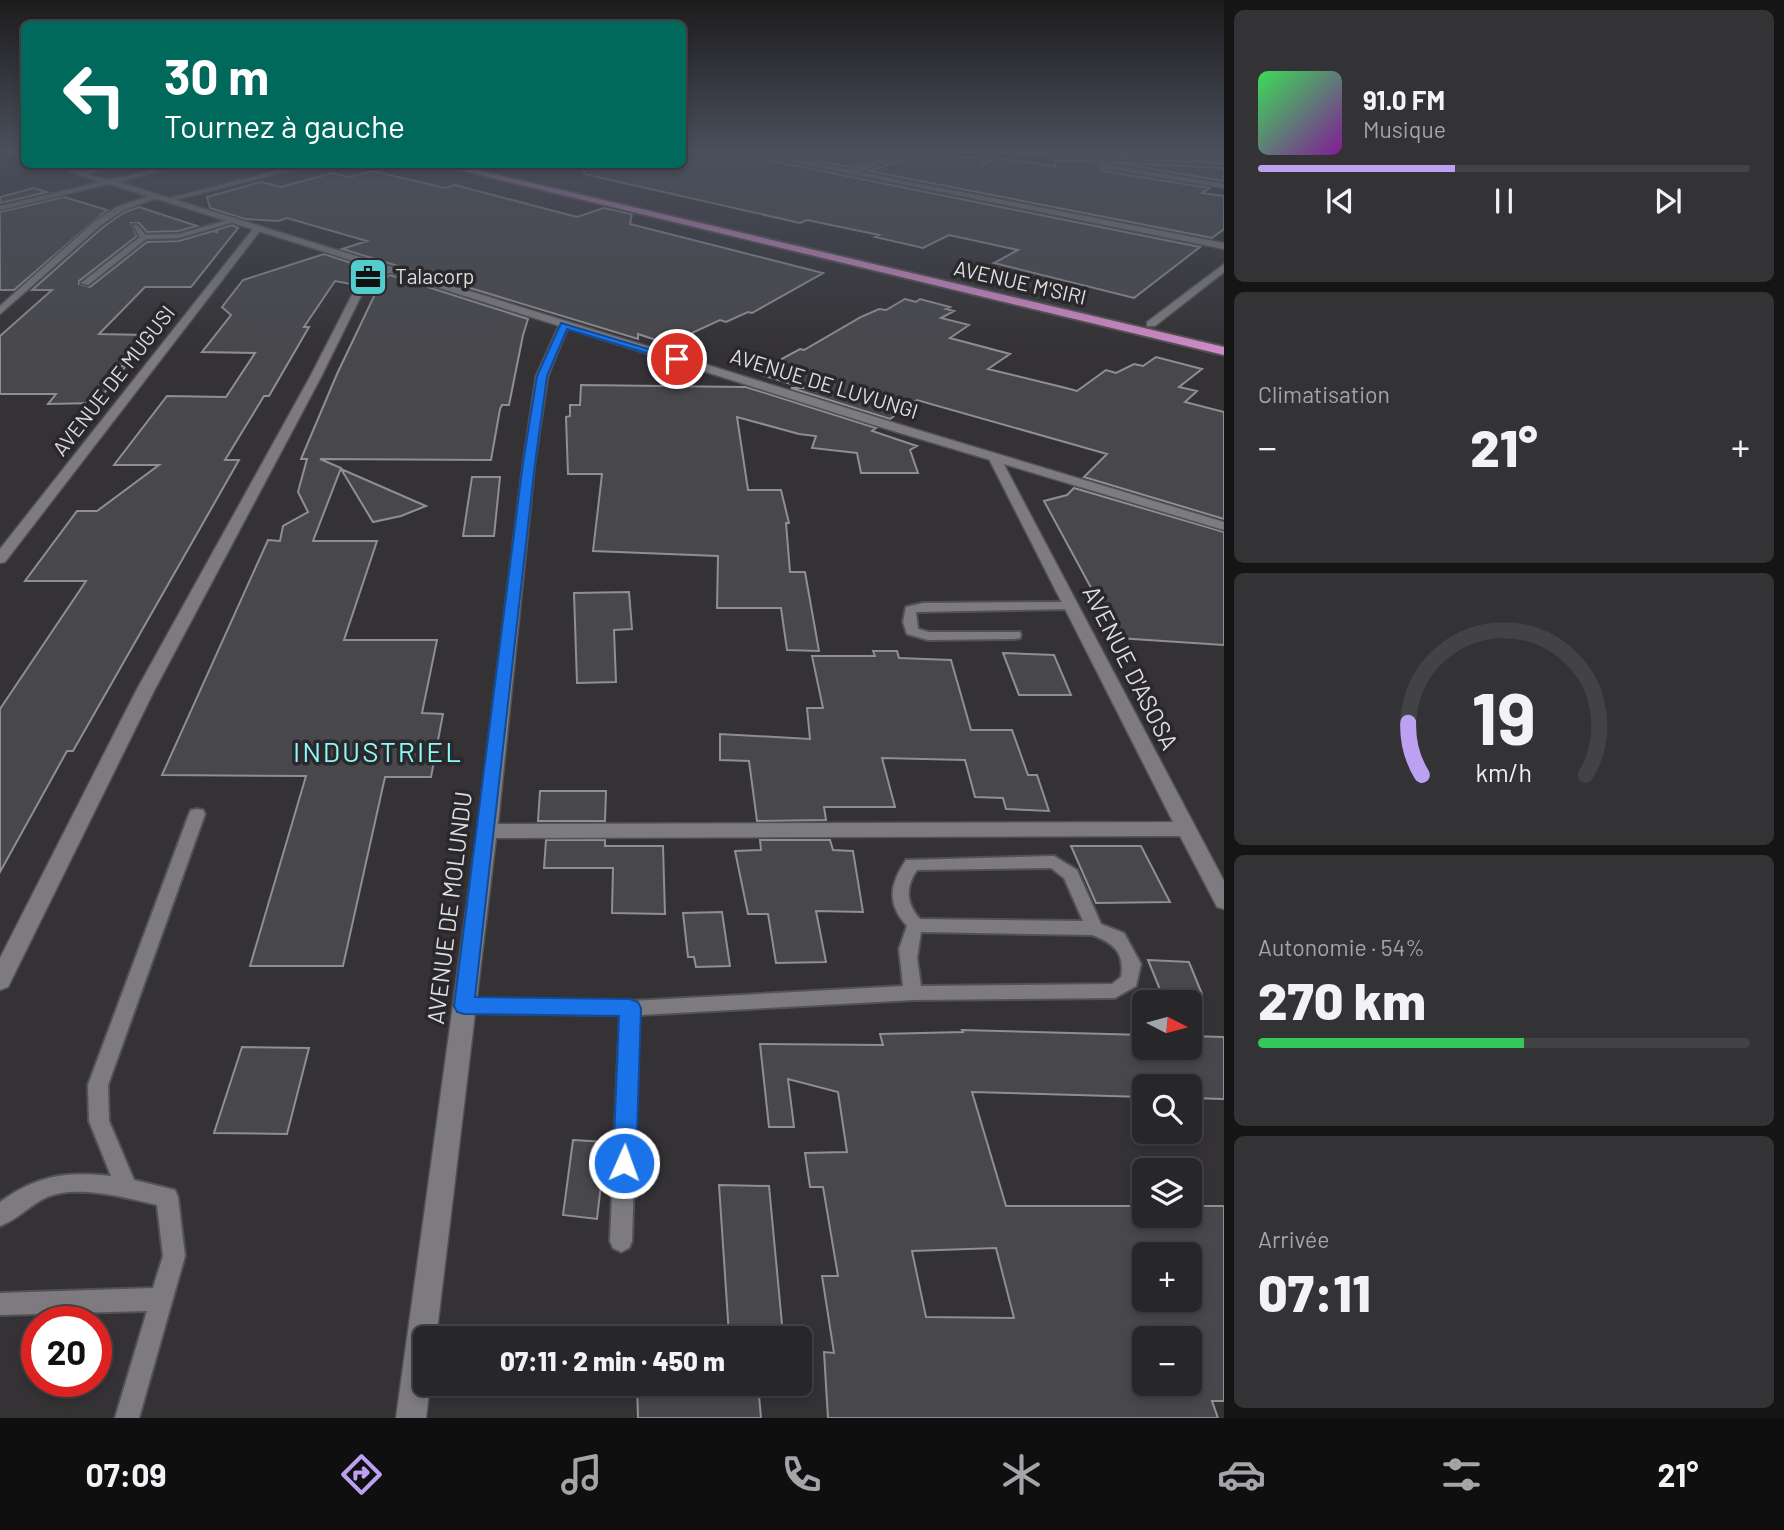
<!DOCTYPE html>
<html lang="fr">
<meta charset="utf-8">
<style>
:root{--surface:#272628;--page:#333234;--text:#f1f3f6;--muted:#a4a5a8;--line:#434345;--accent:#bca0f2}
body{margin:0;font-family:Barlow,sans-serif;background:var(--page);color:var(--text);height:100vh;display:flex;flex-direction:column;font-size:26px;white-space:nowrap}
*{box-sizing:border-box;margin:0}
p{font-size:23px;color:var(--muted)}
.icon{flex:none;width:38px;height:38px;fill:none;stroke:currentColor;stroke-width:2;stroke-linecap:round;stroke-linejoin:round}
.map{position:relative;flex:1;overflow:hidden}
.sheet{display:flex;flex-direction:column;gap:10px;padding:10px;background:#151516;width:560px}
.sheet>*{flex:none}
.guide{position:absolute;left:21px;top:21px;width:665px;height:147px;border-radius:10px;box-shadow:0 4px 10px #0003,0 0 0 2px var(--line);background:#00695c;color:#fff;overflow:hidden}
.needle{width:46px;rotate:96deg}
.controls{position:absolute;left:1132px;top:990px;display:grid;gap:14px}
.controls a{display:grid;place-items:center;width:70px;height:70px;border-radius:10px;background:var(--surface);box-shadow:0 4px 10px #0003,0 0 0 2px var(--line);font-size:35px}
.speed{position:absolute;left:21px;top:1306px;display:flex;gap:14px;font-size:35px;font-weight:700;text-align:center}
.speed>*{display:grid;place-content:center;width:91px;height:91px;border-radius:50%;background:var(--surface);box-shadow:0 4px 10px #0003,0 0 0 2px var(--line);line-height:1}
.speed .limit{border:10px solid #d22;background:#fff;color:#111}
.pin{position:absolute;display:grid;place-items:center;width:60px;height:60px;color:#fff;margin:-30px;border:4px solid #fff;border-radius:50%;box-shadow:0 2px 7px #0007}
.me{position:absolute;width:77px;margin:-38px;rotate:2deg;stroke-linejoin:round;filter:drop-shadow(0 0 5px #0008)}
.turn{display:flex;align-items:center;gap:24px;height:147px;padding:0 28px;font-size:32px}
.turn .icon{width:91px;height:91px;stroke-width:2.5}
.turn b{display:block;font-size:49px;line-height:60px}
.big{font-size:52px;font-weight:800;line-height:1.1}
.sheet .tile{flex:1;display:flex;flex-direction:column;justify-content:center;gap:10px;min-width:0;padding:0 24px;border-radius:10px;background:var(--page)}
.sheet .dial{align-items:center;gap:0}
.dial svg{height:182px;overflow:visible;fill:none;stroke:var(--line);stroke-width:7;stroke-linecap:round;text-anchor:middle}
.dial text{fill:var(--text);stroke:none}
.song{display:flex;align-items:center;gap:21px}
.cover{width:84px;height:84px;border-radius:10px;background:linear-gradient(135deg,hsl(130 70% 55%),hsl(290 70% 35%))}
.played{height:7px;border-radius:4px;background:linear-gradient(90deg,var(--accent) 40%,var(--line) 40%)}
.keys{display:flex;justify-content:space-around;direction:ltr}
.heat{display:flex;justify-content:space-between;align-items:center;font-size:38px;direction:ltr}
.charge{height:10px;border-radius:5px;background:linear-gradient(90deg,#34c759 54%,var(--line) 0)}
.trip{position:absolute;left:413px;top:1326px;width:399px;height:70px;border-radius:10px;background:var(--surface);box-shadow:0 4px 10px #0003,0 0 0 2px var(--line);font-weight:800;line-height:70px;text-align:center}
.dock{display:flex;height:112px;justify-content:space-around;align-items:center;background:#100f10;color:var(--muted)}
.dock .icon{width:49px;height:49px}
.dock .active{color:var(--accent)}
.dock b{font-size:32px;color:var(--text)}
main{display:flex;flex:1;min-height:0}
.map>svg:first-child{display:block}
</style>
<main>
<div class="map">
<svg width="1224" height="1418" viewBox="0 0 1224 1418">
<rect width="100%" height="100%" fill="#343235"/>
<path fill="#48484c" stroke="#8f8f93" stroke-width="2" fill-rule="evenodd" d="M682 152H740L742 155 1200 247 1134 298 994 263 1018 250 949 235 923 248 875 237 879 235 807 220 800 223 584 174 585 164H682Z
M769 152H901L850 167Z
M934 152H950L958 157H978L984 164 997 158 1055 166V160L1105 162 1100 168 1103 171 1210 188 1202 193 1224 196V229L1212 238 869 171 895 162 931 155Z
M1099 152H1224V158Z
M1111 162 1224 168V180L1223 181Z
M373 171 445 188 455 185 577 217 604 208 632 214 630 224 823 273 752 313 748 312 726 322 720 320 668 344 638 334V339L342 249 367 241 287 218 278 221 245 219 210 208 207 197 261 182 281 187 332 173 349 177Z
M34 188 47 192 0 203V197Z
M64 197 107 210 14 290H0V212Z
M139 207 197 226 179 231 147 232 139 223H131L137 236 79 281V284L90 287 147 242 179 241 213 231 217 232 216 230 232 225 238 228 191 287H145L99 334 147 335 118 366H126L96 403 48 404 56 394H0V336L52 290H32L102 228 123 213Z
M324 254 376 271 356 285 335 281 304 327H309L269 396H264L225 460H239L73 751H67L0 872V709L86 581H25L77 511H97L159 465H114L167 396 226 397 255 353 202 352 231 315 222 307 243 280Z
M390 275 528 319 523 335 509 405H502L500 409 491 460 320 459 341 468 313 541H377L344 640H437L422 713 443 714 431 777H385L343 966H250L306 776 162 775 268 540 280 541 283 526 308 512 298 492 307 459H301L337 374 377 290 370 288Z
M905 299 916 302 920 299 950 307 946 309 954 311 941 318 969 325 950 338 1010 354 988 369 1066 388 1077 391 1106 370 1116 373 1134 364 1143 366 1156 357 1202 369 1179 387 1197 391 1185 402 1224 412V519L1084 477 1107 454 917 400 890 419 791 388H804L756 373 800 349 804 350 861 317 879 309 886 310Z
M581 385 746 387 876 428 872 431 917 446 910 450 918 473H861L857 453 812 448 816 436 799 434 737 417 748 490H781L789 523H786L790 572H805L819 651 787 650 781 608H717L718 556 593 551 602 474H568L566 417 570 416V405H580Z
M341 469 426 506 401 516 373 522Z
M472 477H500L494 536H463Z
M1074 488 1224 532V645L1118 638 1108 608H1102L1044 501 1067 495Z
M629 592 632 629 614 630 616 682 577 683 574 593Z
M873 651H897L899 658 951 660 971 730H1012L1028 775H1037L1049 811 1006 809 1003 798 975 797 965 760 882 758 895 807H824L826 820 757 821 749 761 720 760V734L810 739 807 708H823L812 656H875Z
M1003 653 1054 655 1071 695H1019Z
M540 791H606L605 821H538Z
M546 840H605V846H663L665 914 612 913 613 868H544Z
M760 840H830L833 850 853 851 863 912 816 911 826 962 776 963 768 914H748L735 851 761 850Z
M1071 846H1141L1170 902 1096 903Z
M722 912 730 966 696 967 694 957H688L683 913Z
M1148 960 1189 962 1202 994 1161 992Z
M962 1030 1144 1035V1048H1190V1036L1224 1037V1099L1190 1098V1087H1144V1097L972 1092 1006 1206H1144V1216H1190V1206H1224V1401H1212L1218 1418H828L824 1352 834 1353 822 1276H838L823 1187H810L805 1153 847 1152 838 1092 788 1079 794 1127H769L760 1044 883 1045 880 1034 963 1032ZM996 1248 1014 1318 926 1317 912 1251ZM1144 1255H1190V1300H1144ZM1144 1339H1190V1384H1144Z
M242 1047 309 1048 287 1134 214 1133Z
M573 1140 606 1142 597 1219 563 1215Z
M719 1185 769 1186 783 1335H729Z
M637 1384H758L761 1418H638Z"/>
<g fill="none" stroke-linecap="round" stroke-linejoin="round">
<g stroke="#525153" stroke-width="4">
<path id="service" d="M108 164H119L82 176 79 174Z
M235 218 237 221 179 238 146 239 88 285 81 283 140 237 133 225H137L146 235 179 234Z
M1071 602 1077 606 1075 609 916 612 918 629 929 632H1020L1021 635 1020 638 1015 639 928 640 907 634 903 622 906 607 923 603Z
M197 809 203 810 205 814 108 1085 109 1121 134 1180 175 1190 178 1197 185 1256 139 1418H115L147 1311 0 1315V1293L153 1288 163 1256 157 1205C128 1198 76 1184 47 1197 30 1205 17 1220 0 1226V1202C37 1175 67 1171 111 1176L89 1121 88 1085 189 814 191 810Z
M1054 856 1077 870 1101 924 1124 933 1141 964 1136 986 1115 998 914 1000 639 1015 632 1241 629 1248 621 1252 613 1248 610 1241 620 1015 464 1013 457 1011 455 1006 457 1001 464 999 630 1001 903 986 899 949 907 926C886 903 890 884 906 860ZM1051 868 1064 878 1083 921 920 919C906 903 905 888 917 870ZM921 932 1092 935C1114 943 1125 953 1121 977L1112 984 921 986 917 958Z"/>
</g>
<g stroke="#525153" stroke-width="3">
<path id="minor" d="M743 152H757L850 170 893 155 931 152 894 159 859 172 1224 243V249Z
M953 152H1055L1224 161V165Z
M302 164H316L167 202 163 200Z
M1106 164 1224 184V188L1103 168Z
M152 195 159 197 122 211 100 226 0 314V306L94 222 116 207Z
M256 225 263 227 5 562 0 563V549Z
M1224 264V272L1155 326H1147V322Z
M388 267 396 269 369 285 363 292 321 377 154 691 11 981 8 987 0 990V958L136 691 310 377 354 291 363 281Z
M560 323 569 325 548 376 535 463 498 824 1173 822 988 457 994 453 1000 457 1224 881V909L1217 907 1180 836 496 838 436 1339H425V1384H430L426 1418H396L477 831 523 463 536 376Z"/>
</g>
<g stroke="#525153" stroke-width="3">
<path id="tertiary" d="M6 152 24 154V158L7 154Z
M49 164C70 164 94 181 112 179 138 176 161 164 187 164L118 182 898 424 1224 522V530L890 430 109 184 0 210V206L101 182Z"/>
</g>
<g stroke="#525153" stroke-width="4">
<path id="trunk" d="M435 164H451L1224 347V355Z"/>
</g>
<use href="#service" fill="#7d7b7f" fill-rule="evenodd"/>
<use href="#minor" fill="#7d7b7f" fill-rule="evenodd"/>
<use href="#tertiary" fill="#7d7b7f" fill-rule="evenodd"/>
<use href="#trunk" fill="#ce8ac6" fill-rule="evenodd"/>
</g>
<linearGradient id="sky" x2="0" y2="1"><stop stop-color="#1d1c1d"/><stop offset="0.43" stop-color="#4a4f5c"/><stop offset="1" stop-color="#4a4f5c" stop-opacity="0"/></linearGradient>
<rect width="1224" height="350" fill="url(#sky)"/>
<path fill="#1a73e8" stroke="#114b97" stroke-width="2" d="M561 323 682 359 673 361 567 329 547 376 535 463 475 997 630 999 638 1002 641 1008 636 1163 633 1170 624 1174 616 1170 613 1163 619 1016 464 1014 457 1012 454 1006 523 463 537 376Z"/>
<defs>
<g id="office-square" transform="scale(2.0125)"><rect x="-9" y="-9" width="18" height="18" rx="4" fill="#52cdcd" stroke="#2a282b"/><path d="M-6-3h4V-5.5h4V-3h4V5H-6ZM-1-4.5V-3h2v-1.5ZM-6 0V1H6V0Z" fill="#111"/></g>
</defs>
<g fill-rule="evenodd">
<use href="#office-square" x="368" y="277"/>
</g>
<g text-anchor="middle" stroke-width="7" stroke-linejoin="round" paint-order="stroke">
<g font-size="21" fill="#dedddf" stroke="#2a282b" text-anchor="start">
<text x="395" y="284">Talacorp</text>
</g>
<g font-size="21" fill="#dedddf" stroke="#2a282b">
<text transform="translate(1020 283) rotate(13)" y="7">AVENUE M'SIRI</text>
<text transform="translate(114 381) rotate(-52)" y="7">AVENUE DE MUGUSI</text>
<text transform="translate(824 384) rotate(17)" y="7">AVENUE DE LUVUNGI</text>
</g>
<g font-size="24" fill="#dedddf" stroke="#2a282b">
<text transform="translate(1130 668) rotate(63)" y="8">AVENUE D'ASOSA</text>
<text transform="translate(450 908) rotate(-83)" y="8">AVENUE DE MOLUNDU</text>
</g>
<g font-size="28" letter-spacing="2" fill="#8cf8f8" stroke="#2a282b">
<text x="378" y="762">INDUSTRIEL</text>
</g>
</g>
</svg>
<div class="controls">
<a><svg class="needle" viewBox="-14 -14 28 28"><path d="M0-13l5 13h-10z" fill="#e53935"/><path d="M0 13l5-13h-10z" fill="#a4a5a8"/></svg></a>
<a><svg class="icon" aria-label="search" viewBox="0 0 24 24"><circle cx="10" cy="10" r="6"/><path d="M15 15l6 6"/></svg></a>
<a><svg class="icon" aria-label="layers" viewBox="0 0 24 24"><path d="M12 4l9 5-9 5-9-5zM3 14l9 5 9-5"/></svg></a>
<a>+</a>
<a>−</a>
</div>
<div class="speed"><div class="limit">20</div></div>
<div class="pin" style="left:677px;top:359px;background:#d93025"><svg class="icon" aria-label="arrive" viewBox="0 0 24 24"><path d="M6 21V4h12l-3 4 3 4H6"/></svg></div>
<svg class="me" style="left:624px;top:1163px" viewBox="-20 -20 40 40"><circle r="17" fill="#1a73e8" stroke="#fff" stroke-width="3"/><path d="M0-11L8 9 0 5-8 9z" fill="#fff"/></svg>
<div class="trip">07:11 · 2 min · 450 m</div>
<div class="guide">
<div class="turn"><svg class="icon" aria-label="left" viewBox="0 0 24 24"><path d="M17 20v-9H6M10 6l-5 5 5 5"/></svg><div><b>30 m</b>Tournez à gauche</div></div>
</div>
</div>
<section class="sheet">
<div class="tile">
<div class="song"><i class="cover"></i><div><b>91.0 FM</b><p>Musique</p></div></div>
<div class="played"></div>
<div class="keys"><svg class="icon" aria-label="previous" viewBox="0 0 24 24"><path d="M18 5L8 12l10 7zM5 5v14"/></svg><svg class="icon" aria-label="pause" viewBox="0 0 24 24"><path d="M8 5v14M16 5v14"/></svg><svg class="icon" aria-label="next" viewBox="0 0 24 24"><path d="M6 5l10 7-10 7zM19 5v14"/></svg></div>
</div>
<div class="tile"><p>Climatisation</p>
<div class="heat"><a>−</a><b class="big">21°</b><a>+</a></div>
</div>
<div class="tile dial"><svg viewBox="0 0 100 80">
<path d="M14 69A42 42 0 1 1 86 69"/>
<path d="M14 69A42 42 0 0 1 8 46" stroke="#bca0f2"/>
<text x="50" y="56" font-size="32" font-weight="700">19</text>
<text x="50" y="72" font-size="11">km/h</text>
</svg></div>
<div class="tile"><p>Autonomie · 54%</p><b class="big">270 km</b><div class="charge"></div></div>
<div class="tile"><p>Arrivée</p><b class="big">07:11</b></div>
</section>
</main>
<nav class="dock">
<b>07:09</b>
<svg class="icon active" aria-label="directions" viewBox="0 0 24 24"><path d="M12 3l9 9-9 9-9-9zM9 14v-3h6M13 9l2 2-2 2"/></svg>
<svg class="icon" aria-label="music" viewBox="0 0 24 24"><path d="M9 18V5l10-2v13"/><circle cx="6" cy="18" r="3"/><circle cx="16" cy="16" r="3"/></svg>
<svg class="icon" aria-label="phone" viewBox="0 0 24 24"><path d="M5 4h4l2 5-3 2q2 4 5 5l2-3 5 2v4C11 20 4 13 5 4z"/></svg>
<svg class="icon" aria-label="climate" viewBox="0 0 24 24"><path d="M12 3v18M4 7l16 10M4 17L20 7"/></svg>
<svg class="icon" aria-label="car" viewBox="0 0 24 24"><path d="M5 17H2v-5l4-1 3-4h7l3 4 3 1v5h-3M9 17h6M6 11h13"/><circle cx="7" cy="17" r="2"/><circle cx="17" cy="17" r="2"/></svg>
<svg class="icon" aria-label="filters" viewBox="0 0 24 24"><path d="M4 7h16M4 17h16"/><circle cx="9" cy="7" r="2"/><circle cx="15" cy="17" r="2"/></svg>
<b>21°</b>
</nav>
